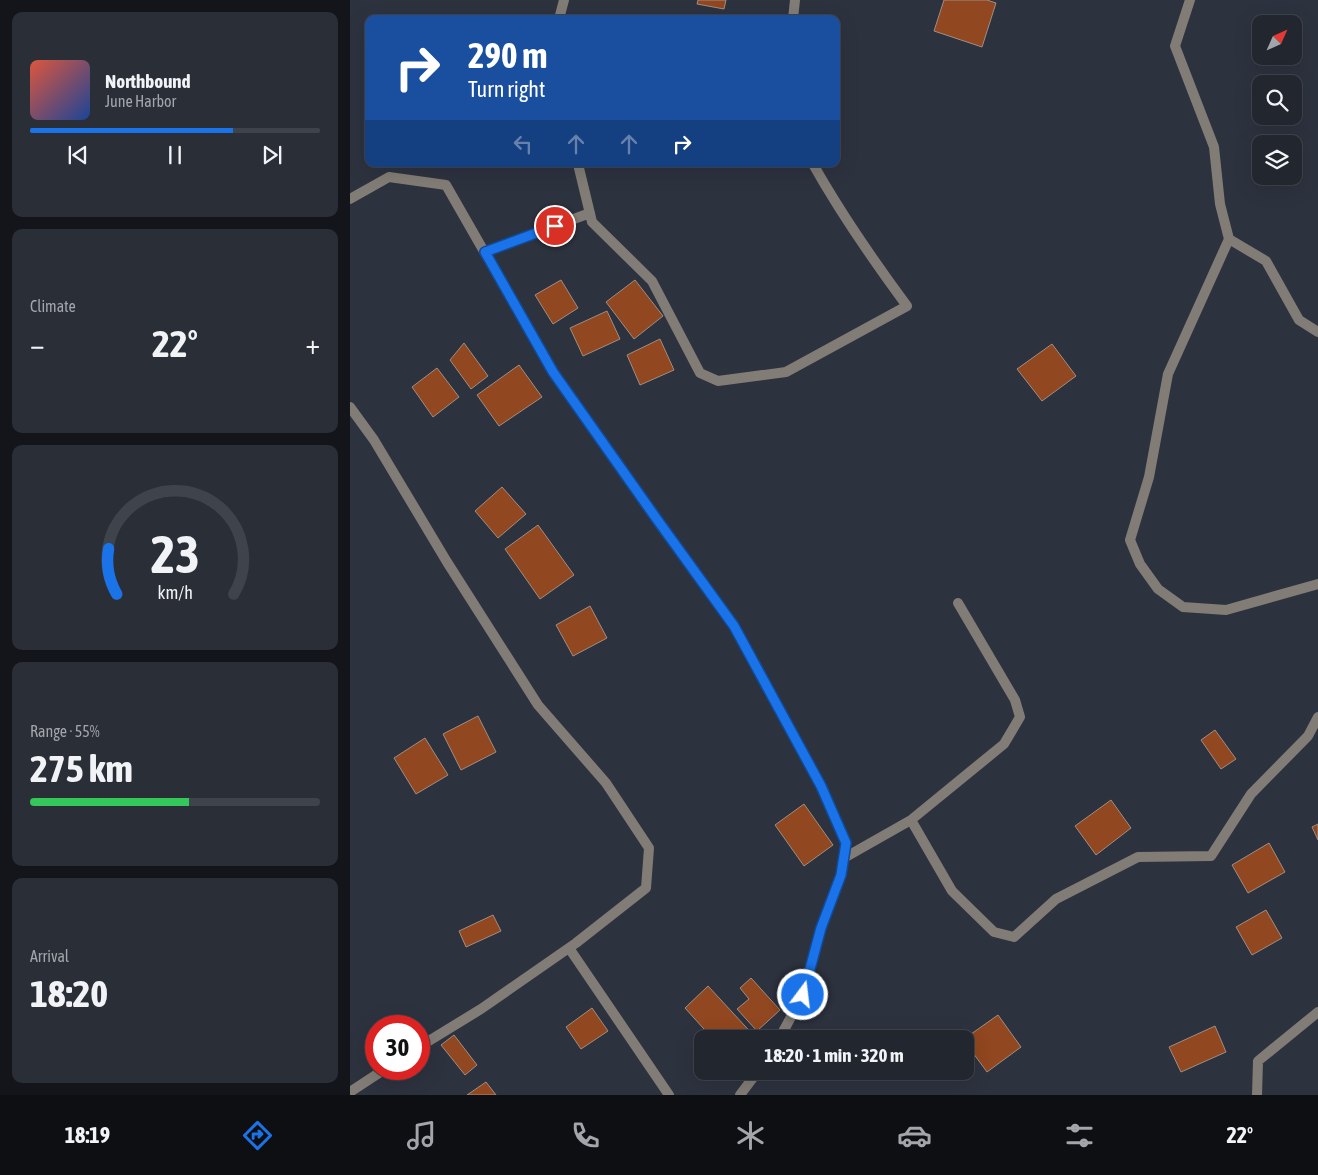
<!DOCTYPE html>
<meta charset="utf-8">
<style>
:root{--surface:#22262f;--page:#2a2e37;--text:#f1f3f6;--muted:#a2a5aa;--line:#3f434b;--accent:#1a73e8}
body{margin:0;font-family:"Asap Condensed",sans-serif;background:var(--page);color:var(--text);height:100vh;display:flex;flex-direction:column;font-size:19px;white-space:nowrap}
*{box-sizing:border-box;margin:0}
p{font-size:16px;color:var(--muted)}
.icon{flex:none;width:28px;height:28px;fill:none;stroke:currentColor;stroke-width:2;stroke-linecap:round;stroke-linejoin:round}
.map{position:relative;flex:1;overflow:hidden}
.drawer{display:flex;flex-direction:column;gap:12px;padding:12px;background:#13151a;width:350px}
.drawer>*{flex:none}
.hud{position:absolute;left:15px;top:15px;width:475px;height:152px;border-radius:10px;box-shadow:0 5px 20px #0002,0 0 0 1px var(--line);background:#1a4fa0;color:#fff;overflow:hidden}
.needle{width:32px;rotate:45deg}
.tools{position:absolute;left:902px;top:15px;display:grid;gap:10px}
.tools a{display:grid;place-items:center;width:50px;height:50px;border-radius:10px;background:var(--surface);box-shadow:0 5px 20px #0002,0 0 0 1px var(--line);font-size:25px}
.speed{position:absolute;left:15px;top:1015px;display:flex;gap:10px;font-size:25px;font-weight:700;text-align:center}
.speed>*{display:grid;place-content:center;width:65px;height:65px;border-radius:50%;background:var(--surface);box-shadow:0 5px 20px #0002,0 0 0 1px var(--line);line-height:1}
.speed .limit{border:8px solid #d22;background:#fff;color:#111}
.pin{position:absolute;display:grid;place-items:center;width:42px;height:42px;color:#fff;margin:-21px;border:2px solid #fff;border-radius:50%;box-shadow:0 1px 5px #0007}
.me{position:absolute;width:55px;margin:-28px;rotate:15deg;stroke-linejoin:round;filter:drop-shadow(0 0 4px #0008)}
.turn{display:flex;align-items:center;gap:18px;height:105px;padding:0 20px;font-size:22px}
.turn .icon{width:65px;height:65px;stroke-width:2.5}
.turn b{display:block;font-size:35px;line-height:42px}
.lanes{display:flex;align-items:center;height:48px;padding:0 20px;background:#0003;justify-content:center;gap:25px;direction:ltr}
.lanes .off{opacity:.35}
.big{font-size:38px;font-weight:700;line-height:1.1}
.drawer .tile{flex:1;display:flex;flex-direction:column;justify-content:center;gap:8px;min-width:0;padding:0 18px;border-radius:10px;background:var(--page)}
.drawer .dial{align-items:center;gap:0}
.dial svg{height:130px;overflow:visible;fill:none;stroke:var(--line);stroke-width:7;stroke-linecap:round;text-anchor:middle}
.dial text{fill:var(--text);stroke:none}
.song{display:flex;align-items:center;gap:15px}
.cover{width:60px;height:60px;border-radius:8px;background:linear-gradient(135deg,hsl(10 70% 55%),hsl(220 70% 35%))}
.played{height:5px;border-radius:2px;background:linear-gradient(90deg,var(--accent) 70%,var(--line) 70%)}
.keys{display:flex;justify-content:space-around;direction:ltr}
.heat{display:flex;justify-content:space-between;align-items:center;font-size:28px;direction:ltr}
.charge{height:8px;border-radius:4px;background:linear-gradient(90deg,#34c759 55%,var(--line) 0)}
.trip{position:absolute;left:344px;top:1030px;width:280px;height:50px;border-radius:10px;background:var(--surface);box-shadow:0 5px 20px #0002,0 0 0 1px var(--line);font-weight:700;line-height:50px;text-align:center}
.menu{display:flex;height:80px;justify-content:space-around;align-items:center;background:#0e0f13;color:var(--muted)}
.menu .icon{width:35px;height:35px}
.menu .current{color:var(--accent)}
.menu b{font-size:22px;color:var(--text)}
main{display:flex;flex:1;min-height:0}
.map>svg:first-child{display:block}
</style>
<main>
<section class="drawer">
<div class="tile">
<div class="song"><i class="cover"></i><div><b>Northbound</b><p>June Harbor</p></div></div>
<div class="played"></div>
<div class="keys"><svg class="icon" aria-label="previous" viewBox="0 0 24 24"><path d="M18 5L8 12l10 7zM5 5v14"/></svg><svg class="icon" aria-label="pause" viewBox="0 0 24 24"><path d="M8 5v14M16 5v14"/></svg><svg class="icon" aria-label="next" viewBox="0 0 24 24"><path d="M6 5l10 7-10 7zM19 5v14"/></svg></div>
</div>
<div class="tile"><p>Climate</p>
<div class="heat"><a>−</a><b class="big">22°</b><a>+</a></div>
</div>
<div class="tile dial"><svg viewBox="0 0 100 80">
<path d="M14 69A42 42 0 1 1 86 69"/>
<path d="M14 69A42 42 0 0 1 9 41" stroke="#1a73e8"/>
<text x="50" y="56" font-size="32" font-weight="700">23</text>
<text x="50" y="72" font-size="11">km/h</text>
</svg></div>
<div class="tile"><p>Range · 55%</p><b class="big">275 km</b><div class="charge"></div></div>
<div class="tile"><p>Arrival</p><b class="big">18:20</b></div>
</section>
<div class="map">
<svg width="968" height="1095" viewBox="0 0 968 1095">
<rect width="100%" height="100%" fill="#2d323f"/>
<path fill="#91471f" stroke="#a08e85" d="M348 0H376L374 9 347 4Z
M594 0H637L646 3 632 47 584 31Z
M211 280 228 308 203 324 185 295Z
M285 280 313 316 284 339 256 302Z
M257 311 270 339 233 356 220 328Z
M310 339 324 370 290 385 277 355Z
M114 343 138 376 121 389 100 360Z
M702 344 726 376 692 401 667 369Z
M169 365 192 397 149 426 127 395Z
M87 368 109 397 83 417 62 387Z
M152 487 176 514 148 538 125 511Z
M188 525 224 575 190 599 155 549Z
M240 606 257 638 223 656 206 625Z
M128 716 146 752 111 770 93 734Z
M865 730 886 759 871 769 851 740Z
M75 738 98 775 66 794 44 758Z
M761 800 781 828 746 855 725 826Z
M454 804 483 845 454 866 425 825Z
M968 824V840L962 827Z
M919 843 935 872 898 893 882 865Z
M916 910 932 938 902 955 886 927Z
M143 915 151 931 116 947 109 931Z
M401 978 430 1010 407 1031 387 1009 399 999 390 988Z
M358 986 407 1039H363L335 1008Z
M242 1008 258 1031 231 1049 216 1027Z
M648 1015 671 1047 637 1072 615 1042 614 1039Z
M865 1026 876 1052 831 1072 819 1047Z
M104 1035 127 1065 115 1075 91 1045Z
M136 1082 146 1095H117Z"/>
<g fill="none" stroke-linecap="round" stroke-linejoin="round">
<path stroke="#827c76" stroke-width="10" d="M840 0 825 46 864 147 870 204 879 239 916 261 949 320 968 332
M209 19 214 0
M443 19 445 0
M228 164 242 222 302 281 350 373 368 381 436 372 557 306C523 260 491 214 463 164
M0 199 39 177 96 185 203 372 306 519 384 626 471 786 496 843 491 875 471 928 453 995 429 1039
M879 239 818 374 799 477 780 540 790 564 808 589 833 607 876 610 968 584
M135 252 240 213
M0 407 24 440 97 562 188 705 256 783 299 848 296 888 226 943 131 1009 69 1047
M561 820 654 744 670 717 665 700 608 603
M494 858 561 820 602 891 644 932 664 937 706 899 788 857 861 856 901 794 958 736 968 717
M219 948 319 1095
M0 1092 35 1069
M390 1095 408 1071
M907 1095 908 1061 968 1012"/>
</g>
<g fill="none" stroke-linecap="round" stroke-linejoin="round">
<g stroke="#114b97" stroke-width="12">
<path id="route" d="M205 226 135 252 203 372 306 518 384 626 471 786 496 843 491 875 471 928 453 995"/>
</g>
<use href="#route" stroke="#1a73e8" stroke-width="9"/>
</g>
</svg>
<div class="tools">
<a><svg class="needle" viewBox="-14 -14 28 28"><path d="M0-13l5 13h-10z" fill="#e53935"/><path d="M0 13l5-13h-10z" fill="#a2a5aa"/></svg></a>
<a><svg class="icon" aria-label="search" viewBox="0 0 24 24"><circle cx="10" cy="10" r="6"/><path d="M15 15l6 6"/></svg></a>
<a><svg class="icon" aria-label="layers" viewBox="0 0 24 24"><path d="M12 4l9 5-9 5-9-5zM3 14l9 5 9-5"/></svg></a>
</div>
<div class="speed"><div class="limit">30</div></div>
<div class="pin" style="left:205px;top:226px;background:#d93025"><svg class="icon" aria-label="arrive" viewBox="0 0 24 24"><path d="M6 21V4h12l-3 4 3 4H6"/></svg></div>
<svg class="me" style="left:453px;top:995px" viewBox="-20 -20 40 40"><circle r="17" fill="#1a73e8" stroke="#fff" stroke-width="3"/><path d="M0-11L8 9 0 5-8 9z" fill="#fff"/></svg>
<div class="trip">18:20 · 1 min · 320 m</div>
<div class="hud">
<div class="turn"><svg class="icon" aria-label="right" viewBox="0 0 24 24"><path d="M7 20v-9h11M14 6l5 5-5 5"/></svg><div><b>290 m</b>Turn right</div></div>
<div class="lanes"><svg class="icon off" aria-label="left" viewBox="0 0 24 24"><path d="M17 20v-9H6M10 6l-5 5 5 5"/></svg><svg class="icon off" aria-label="ahead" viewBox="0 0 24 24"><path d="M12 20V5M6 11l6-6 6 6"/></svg><svg class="icon off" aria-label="ahead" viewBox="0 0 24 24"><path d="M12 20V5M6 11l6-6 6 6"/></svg><svg class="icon" aria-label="right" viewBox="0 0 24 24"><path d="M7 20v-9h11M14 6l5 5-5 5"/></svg></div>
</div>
</div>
</main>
<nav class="menu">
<b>18:19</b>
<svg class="icon current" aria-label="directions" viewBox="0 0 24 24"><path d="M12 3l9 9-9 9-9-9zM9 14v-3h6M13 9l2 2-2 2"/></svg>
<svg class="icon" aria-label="music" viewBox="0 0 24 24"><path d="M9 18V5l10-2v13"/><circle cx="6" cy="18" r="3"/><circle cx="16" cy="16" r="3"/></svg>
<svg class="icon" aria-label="phone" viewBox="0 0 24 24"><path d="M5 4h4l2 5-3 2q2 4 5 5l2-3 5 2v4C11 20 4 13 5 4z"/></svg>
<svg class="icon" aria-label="climate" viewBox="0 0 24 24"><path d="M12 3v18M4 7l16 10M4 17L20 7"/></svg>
<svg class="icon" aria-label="car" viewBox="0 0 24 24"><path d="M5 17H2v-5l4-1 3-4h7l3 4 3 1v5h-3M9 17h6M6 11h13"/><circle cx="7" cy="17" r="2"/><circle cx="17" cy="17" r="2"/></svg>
<svg class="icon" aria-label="filters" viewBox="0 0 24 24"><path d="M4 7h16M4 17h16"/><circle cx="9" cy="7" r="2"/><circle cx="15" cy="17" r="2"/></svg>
<b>22°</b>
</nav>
